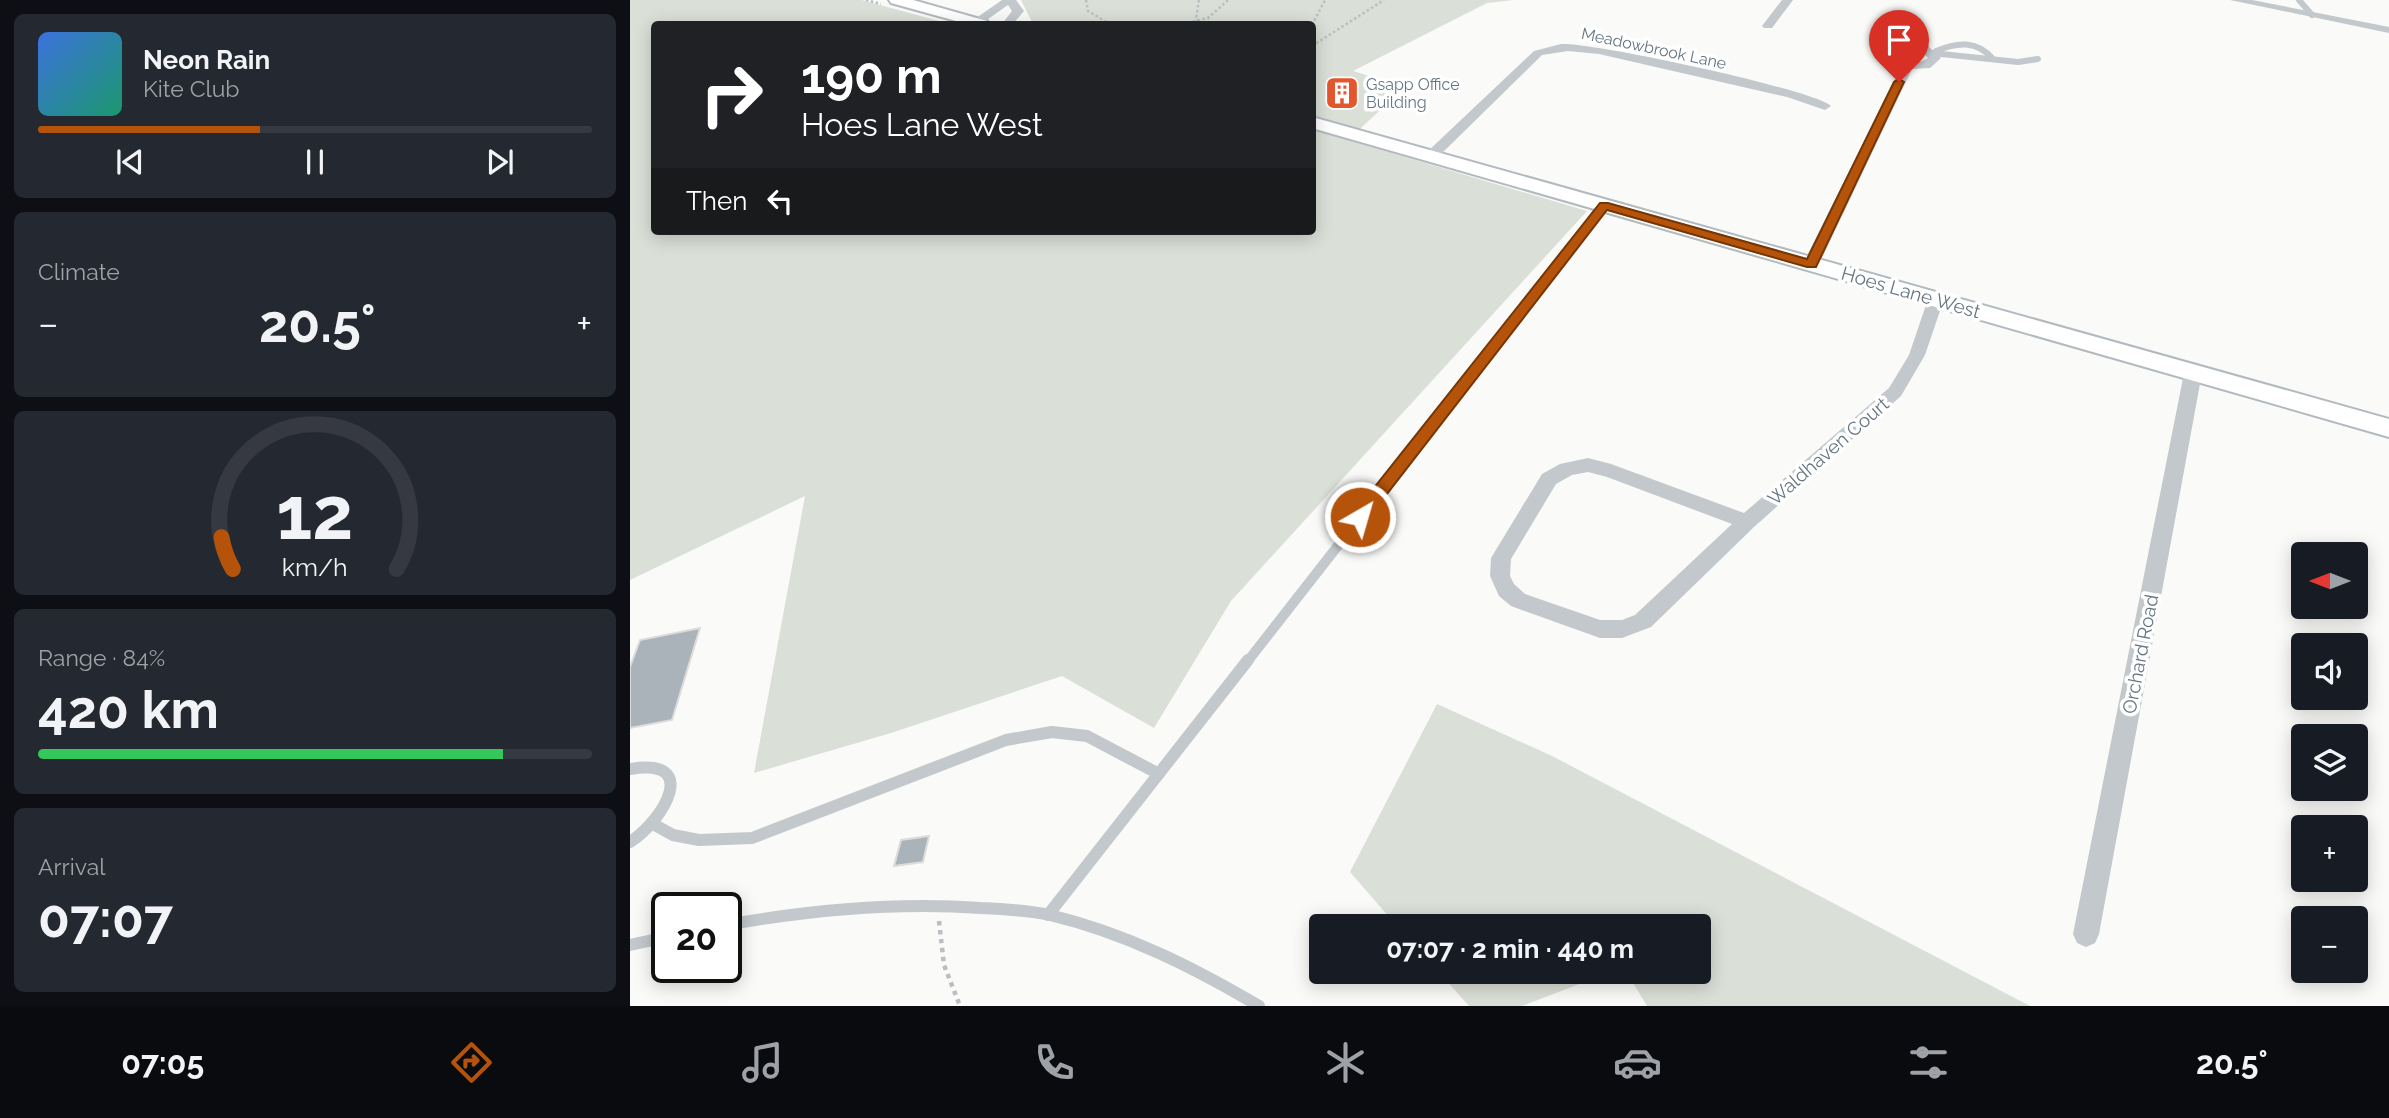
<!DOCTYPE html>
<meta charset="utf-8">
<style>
:root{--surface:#171b24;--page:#242831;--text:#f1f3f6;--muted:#9ea1a6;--line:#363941;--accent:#b45309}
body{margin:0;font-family:Raleway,sans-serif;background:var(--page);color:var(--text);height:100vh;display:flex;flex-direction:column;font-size:26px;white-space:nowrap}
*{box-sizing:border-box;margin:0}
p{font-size:23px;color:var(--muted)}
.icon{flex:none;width:38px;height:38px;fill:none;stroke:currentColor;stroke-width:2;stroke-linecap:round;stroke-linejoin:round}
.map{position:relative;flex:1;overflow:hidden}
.drawer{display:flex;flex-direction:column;gap:14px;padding:14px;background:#0d0f14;width:630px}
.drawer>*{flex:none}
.banner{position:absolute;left:21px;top:21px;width:665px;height:214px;border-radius:7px;box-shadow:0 4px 18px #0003;background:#202124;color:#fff;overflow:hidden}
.needle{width:46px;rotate:270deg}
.fabs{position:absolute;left:1661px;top:542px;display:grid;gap:14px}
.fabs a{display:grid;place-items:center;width:77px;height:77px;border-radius:7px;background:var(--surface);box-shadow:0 4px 18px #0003;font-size:35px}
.speed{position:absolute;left:21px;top:892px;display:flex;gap:14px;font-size:35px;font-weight:700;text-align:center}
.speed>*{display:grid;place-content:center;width:91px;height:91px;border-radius:50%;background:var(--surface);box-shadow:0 4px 18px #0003;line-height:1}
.speed .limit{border:4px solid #111;border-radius:10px;background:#fff;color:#111}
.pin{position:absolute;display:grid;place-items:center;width:60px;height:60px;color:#fff;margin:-72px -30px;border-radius:50% 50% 50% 0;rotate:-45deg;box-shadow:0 0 7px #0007}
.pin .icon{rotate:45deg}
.me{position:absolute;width:77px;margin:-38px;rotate:38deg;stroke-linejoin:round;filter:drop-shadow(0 0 5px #0008)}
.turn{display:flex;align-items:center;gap:24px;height:147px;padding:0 35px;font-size:32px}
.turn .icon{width:91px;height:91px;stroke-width:2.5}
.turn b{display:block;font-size:49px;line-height:60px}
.then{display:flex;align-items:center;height:66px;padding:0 35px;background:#0003;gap:14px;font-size:26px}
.big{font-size:52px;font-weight:700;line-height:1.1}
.drawer .widget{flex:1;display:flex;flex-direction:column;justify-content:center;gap:10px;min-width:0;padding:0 24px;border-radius:10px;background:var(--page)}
.drawer .dial{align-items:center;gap:0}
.dial svg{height:182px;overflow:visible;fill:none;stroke:var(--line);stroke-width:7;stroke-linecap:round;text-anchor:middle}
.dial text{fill:var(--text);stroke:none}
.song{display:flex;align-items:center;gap:21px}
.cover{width:84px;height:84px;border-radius:10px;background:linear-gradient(135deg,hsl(220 70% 55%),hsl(160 70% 35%))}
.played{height:7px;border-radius:4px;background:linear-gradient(90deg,var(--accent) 40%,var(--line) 40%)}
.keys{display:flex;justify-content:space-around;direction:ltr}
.heat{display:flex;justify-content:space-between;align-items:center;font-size:38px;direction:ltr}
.charge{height:10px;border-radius:5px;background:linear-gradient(90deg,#34c759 84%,var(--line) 0)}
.trip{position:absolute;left:679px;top:914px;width:402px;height:70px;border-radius:7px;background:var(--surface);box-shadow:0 4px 18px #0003;font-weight:700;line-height:70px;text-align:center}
.tabs{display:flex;height:112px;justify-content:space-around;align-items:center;background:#090b0e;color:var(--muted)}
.tabs .icon{width:49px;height:49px}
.tabs .current{color:var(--accent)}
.tabs b{font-size:32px;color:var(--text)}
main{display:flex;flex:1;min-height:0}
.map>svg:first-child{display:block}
</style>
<main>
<section class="drawer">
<div class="widget">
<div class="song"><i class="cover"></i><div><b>Neon Rain</b><p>Kite Club</p></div></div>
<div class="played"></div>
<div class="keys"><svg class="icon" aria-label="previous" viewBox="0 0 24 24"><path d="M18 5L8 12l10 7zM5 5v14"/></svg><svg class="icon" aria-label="pause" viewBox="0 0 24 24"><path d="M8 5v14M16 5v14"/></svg><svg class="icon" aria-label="next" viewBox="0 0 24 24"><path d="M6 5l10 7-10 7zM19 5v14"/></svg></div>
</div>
<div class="widget"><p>Climate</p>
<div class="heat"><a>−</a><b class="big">20.5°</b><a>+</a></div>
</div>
<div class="widget dial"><svg viewBox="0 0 100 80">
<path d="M14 69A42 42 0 1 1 86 69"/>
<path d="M14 69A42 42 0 0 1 9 55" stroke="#b45309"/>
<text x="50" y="56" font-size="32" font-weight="700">12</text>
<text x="50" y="72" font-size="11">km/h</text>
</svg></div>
<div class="widget"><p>Range · 84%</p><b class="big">420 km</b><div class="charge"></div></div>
<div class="widget"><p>Arrival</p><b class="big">07:07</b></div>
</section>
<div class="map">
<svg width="1759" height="1006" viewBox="0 0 1759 1006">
<rect width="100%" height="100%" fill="#fafaf8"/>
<path fill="#dadfd7" d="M0 0H232L320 24H24V231H682V24H403L391 0H884L857 3 723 71 775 87 718 140 957 211 601 601 524 728 432 676 261 733 124 773 175 496 0 580Z
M807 704 922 756 1400 1006H1017L996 971H1069V926H767L720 872Z
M808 971H983L892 1006H839Z"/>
<path fill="#aab3b9" stroke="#dcdcda" stroke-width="2" d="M70 628 42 720 0 728V667L10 640Z
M299 836 293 862 264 866 271 840Z"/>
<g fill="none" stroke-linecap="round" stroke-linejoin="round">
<g stroke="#b3babf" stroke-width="4">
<path id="secondary" d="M259 0H283L357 21 360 24H337L261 3Z
M682 117 1759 419V437L682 128Z"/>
</g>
<path stroke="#bbbfc2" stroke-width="2.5" stroke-dasharray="2.5 2.5" stroke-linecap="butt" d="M236 0 251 4
M456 0 458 11 480 24
M569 0 566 19 570 24
M553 24 578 18 598 0
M682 25 695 0
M682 46 754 0"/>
<path stroke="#bbbfc2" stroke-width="4.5" stroke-dasharray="4.5 4.5" stroke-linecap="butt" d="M309 921 314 965 330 1006"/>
<path stroke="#c3c8cc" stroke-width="6" d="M1669 0 1682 15
M1306 51C1327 42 1347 40 1363 59
M1302 53 1388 62 1408 59"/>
<path stroke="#c3c8cc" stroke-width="8" d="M831 388 974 206"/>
<path stroke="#c3c8cc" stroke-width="10" d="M617 662 832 387"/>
<path stroke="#c3c8cc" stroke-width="12" d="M0 769C71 757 34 820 0 842
M23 824 43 835 69 840 122 838 376 740 422 732 457 736 529 774
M418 915 618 660
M96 925C180 910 265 902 351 908 374 909 397 910 420 915 495 933 563 967 629 1006
M0 945 37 937"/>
<path fill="#c3c8cc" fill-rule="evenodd" d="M372 0H386L394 11 383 24H372L382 11 378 5 351 24H341L342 21Z
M1152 0H1163L1142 28H1134L1132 26Z
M1600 0H1622L1759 27V33Z
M1267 43 1298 46 1311 58 1300 68 1282 69 1189 264 1181 269 1176 267 1173 264 1271 67 1261 63 1252 53ZM1270 50 1291 51 1298 58C1287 66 1274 62 1265 54Z
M931 44C962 42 1182 89 1201 106L1195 110 1157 97 969 54 938 51 912 55 806 159H796V153L904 51Z
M1306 294 1314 299 1295 355 1271 396 1124 527 1021 627 992 638H970L881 606 869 596 860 576 861 558 912 474 930 464 958 458 981 464 1114 513 1259 388 1279 355 1298 299ZM958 472 977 477 1102 524 1005 615 992 620H970L895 594 884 584 880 576 881 559 926 484 942 475Z
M1563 367 1572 373 1469 934 1465 943 1456 947 1447 943 1443 934 1554 373Z"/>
<use href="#secondary" fill="#fff" fill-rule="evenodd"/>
</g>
<path fill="#b45309" stroke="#753606" stroke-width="2" d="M1269 79 1274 82 1186 267H1177L977 210 736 521H724L722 517 724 513 970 203H978L1177 259 1264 82Z"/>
<defs>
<g id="building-square" transform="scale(1.75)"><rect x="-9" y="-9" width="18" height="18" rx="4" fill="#e4572e" stroke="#fff"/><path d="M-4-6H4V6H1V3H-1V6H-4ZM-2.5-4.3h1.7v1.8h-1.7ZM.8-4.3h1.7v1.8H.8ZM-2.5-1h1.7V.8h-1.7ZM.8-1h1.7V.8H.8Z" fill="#fff"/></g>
</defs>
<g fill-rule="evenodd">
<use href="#building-square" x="712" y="93"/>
</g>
<g text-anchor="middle" stroke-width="7" stroke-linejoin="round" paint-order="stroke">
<g font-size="16" fill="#657683" stroke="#fff">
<text transform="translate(1024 48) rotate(12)" y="6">Meadowbrook Lane</text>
</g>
<g font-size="16" fill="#657683" stroke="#fff" text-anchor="start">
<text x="736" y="90">Gsapp Office<tspan x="736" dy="18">Building</tspan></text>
</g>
<g font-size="19" fill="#657683" stroke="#fff">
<text transform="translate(1281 292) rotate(16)" y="7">Hoes Lane West</text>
<text transform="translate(1198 451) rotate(-41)" y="7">Waldhaven Court</text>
<text transform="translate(1510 654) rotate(-79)" y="7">Orchard Road</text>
</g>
</g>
</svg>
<div class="fabs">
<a><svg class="needle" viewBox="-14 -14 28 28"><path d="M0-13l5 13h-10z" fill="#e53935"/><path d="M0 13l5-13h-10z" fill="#9ea1a6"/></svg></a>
<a><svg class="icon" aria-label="sound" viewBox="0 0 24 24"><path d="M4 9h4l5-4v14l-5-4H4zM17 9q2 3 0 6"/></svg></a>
<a><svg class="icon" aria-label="layers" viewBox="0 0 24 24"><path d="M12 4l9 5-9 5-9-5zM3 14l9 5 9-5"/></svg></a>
<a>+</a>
<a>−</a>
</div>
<div class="speed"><div class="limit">20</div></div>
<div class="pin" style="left:1269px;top:82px;background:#d93025"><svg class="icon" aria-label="arrive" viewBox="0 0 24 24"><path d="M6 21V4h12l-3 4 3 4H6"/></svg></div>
<svg class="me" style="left:730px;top:517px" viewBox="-20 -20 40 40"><circle r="17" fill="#b45309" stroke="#fff" stroke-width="3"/><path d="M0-11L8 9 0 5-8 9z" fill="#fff"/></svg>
<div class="trip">07:07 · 2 min · 440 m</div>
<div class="banner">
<div class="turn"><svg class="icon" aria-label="right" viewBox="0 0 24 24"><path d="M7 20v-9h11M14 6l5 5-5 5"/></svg><div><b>190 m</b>Hoes Lane West</div></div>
<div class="then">Then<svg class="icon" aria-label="left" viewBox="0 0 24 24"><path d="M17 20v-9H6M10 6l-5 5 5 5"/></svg></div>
</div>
</div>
</main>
<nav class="tabs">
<b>07:05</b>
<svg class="icon current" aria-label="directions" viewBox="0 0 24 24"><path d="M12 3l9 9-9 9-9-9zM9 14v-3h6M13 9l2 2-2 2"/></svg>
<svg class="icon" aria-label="music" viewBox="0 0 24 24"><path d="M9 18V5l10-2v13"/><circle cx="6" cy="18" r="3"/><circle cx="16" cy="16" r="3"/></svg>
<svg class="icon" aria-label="phone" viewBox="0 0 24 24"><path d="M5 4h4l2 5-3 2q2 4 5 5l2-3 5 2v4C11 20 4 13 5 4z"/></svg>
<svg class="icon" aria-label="climate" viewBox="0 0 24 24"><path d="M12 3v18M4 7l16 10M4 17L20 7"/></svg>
<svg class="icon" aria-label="car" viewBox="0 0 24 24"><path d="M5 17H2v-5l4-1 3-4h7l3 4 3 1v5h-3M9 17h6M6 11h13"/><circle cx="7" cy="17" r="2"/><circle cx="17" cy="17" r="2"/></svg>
<svg class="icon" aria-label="filters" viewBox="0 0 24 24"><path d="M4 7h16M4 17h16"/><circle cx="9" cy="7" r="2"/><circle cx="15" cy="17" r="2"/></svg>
<b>20.5°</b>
</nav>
